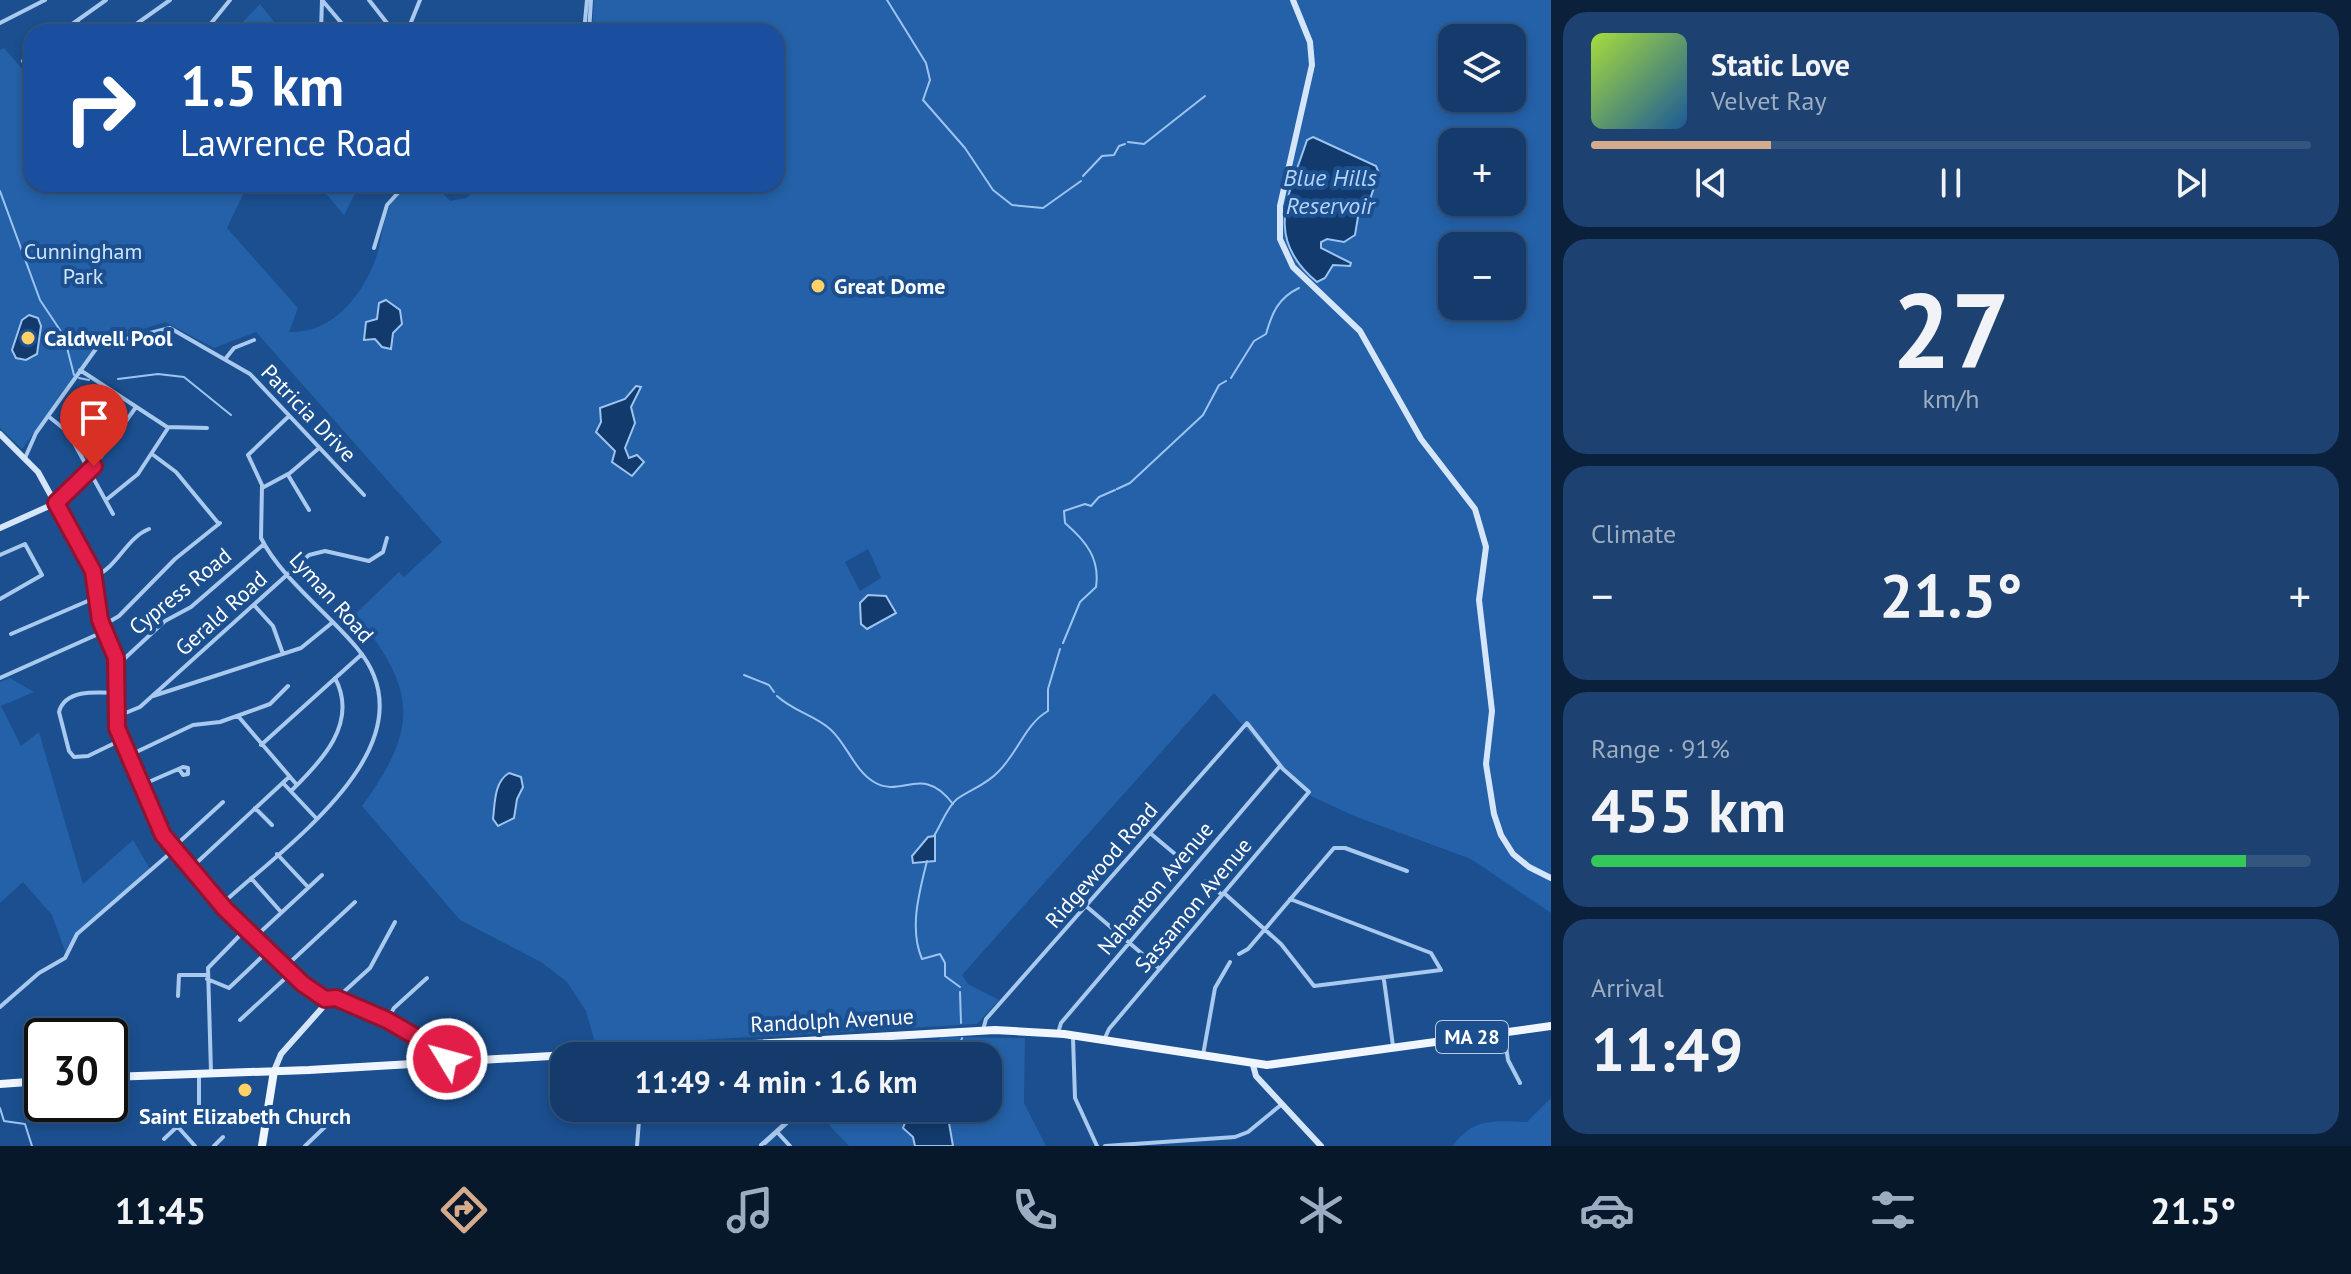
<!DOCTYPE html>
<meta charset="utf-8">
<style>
:root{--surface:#143b6b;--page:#1d4271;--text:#f1f3f6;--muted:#9dadc1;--line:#33557e;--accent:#d6ab8b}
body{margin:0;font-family:"PT Sans",sans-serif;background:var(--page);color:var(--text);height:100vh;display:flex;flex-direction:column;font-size:30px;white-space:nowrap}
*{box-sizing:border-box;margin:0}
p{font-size:26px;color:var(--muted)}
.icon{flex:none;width:44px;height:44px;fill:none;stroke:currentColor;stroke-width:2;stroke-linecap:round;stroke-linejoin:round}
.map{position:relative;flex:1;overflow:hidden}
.sheet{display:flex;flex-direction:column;gap:12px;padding:12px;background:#0b203b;width:800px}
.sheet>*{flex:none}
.hud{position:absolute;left:24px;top:24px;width:760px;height:168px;border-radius:24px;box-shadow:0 4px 12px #0003,0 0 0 2px var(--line);background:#1a4fa0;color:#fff;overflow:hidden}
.tools{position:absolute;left:1438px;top:24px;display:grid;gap:16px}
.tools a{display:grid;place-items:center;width:88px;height:88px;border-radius:16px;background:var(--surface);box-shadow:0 4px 12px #0003,0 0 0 2px var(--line);font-size:40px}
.speed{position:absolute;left:24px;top:1018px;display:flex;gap:16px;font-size:40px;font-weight:700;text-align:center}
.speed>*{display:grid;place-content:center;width:104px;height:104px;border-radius:50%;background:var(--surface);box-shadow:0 4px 12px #0003,0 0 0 2px var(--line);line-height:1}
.speed .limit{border:4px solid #111;border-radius:12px;background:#fff;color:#111}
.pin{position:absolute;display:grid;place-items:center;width:68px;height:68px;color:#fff;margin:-82px -34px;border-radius:50% 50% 50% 0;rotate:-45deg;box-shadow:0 0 8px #0007}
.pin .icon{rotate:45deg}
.me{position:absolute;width:88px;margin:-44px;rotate:307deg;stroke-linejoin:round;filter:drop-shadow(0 0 6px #0008)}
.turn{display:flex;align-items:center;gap:28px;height:168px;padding:0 24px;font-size:36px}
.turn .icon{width:104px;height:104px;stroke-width:2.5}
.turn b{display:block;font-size:56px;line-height:68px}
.big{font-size:60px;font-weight:600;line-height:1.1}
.sheet .card{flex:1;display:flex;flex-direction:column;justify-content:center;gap:12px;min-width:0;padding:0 28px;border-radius:24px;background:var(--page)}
.sheet .dial{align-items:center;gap:0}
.dial b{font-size:104px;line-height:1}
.song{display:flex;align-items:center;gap:24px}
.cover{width:96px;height:96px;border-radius:12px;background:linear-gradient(135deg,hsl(80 70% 55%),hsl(210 70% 35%))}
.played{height:8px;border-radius:4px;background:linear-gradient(90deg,var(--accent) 25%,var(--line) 25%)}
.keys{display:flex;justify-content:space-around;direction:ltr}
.heat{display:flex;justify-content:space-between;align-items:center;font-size:44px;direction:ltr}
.charge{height:12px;border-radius:6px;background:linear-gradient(90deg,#34c759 91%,var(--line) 0)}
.trip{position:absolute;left:550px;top:1042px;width:452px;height:80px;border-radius:24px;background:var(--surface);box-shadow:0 4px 12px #0003,0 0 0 2px var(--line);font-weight:600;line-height:80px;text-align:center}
.tab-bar{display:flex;height:128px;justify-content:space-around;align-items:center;background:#08182b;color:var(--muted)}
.tab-bar .icon{width:56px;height:56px}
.tab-bar .active{color:var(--accent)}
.tab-bar b{font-size:36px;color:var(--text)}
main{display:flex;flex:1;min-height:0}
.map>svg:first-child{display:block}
</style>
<main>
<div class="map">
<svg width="1551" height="1146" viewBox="0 0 1551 1146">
<rect width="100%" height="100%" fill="#1b4f8f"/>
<path fill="#2461a8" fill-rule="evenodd" d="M594 0H1551V913L1471 859 1354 816 1311 796 1291 779 1214 693 962 975 968 984 999 1000 977 1024 596 1046 586 1011 567 982 541 962 460 920 362 806C420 727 416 688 355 614L399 572 404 577 442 542 256 332 214 348 165 322 97 344 22 449 0 428V50L4 48 32 80V184H248L227 228 298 308 289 332C333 334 364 294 377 255 382 238 383 216 393 201 398 194 406 189 412 184H435L450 201 466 198 482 184H776V32H592ZM1452 38H1512V98H1452ZM1452 142H1512V202H1452ZM1376 181 1358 217V227L1338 242 1327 239 1321 242ZM1452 246H1512V306H1452ZM868 549 881 578 860 591 845 562ZM928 837 935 840V861L916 863 911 857Z
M260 4 282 32H233Z
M318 184H360L344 215Z
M10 678 34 692 1 706 21 746 39 732 83 884 133 840 150 869 75 933 66 954 52 915 23 882 0 903V682Z
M942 1037 1025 1038 1024 1103 1046 1146H849L829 1125 850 1108H988V1056H916Z
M1551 1098V1146H1453C1473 1117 1495 1121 1527 1122Z"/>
<path fill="#123a6d" stroke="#9cc4f0" stroke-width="2" d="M1313 137 1376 166 1379 173 1370 199 1358 217 1355 235 1344 242 1327 239 1321 242V248L1351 263 1350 266 1333 265 1325 278 1317 282C1263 238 1289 195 1307 140Z
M386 300 400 310 402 324 393 333 391 349 382 347 375 339 364 340 366 322 377 319 379 303Z
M29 315 38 318 41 326 37 354 26 360 16 358 12 350 22 320Z
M636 386 641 387 631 407 635 423 625 448 629 458 637 455 644 462 632 476 612 462 615 451 596 432 601 422 600 408 625 399Z
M868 595 886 596 896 613 867 629 861 624 860 603Z
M509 773 521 777 523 787 517 799 514 818 498 826 493 819C495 803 494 782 509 773Z
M935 836V861L913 863 912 856 928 837Z
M911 1108H957L949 1123 953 1146H915L913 1137 903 1128Z"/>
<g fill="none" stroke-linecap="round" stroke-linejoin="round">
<path stroke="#9cc4f0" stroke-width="2" d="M887 0 926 63 930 80 923 100 965 148 993 190 1012 205 1043 208 1081 181
M1128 142 1144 144 1205 96
M1083 176 1102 156 1114 155 1119 146 1125 144
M0 191 40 300 64 336 74 375
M79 378 89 380
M1231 378 1254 341 1266 334C1272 313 1278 298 1299 288
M118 379 158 374 184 377 231 415
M1117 489 1130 483 1203 415 1219 385 1226 381
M1063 643 1080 602 1096 587C1100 559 1087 542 1065 523L1064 511 1085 504 1091 506 1099 497 1115 490
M744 675 769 685 774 692
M777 696C793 711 814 715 830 729 847 744 854 770 874 782 902 799 922 763 953 804
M934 836C941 825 947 807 957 799 971 789 986 785 998 772 1018 753 1025 724 1048 711V689L1060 649
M927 861C919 893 909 929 922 959L940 954 945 963V976L960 987
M960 992 961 1023
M956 1056 962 1038
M0 1108 4 1121 25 1124 32 1146"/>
<path stroke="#a9c9ee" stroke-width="4" d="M322 0 349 32
M369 0 394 32
M77 21 85 32
M0 23 45 0
M61 32 106 0
M125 32 170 0
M204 32 230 0
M321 32 322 0
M407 32 420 0
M584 32 587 0
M589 32 591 0
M32 52 23 61 32 66
M374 248 387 205 406 184
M226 358 234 348 254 340
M80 370 167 427 207 428
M48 416 68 432 113 514
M77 448 117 394
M152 454 176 472 219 524
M25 458 36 433 98 346 170 328 250 374 364 495
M288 475 309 510
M262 488 290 473 318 449
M106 500 138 474 168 428
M57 502 94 466 136 407
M0 555 25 544 42 575 0 599
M94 577C118 567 126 538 149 529
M254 605 273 626 283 654
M102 626 119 616 175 559 220 523
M11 634 97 597
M117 661 124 659 165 621 191 607 264 544
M0 678 105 631
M116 693C97 692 65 689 59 712L69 751 74 757 88 756 121 740
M153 696 301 648 333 622
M118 716 140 707 309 555 325 551 369 561 383 552 387 538
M238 716 297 785
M261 745 362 654
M130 755 193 725 220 722 270 704 288 686
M283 783 316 818
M144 784 183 767 188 768V774L183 775 179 769
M291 791C321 762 359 723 335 678
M255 808 272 825
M1150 833 1175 854
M175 846 223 802
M277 854 308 887
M191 868 289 777
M251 878 281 912
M1206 881 1222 895
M1224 893 1281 944 1314 986 1441 970 1431 953 1290 899
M221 905C282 848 438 744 357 648 329 614 280 577 261 538L262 485 248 455 289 416
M1086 906 1160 969
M254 938 322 875
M1239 954 1248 949 1334 848H1345L1407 871
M285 967 355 902
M207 979 229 988 267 952
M1384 980 1393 1046
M178 996 179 975H207
M337 998 370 968 395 922
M326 999C345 994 443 1044 447 1062
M0 1007 39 973 65 958 77 934 175 849
M240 1020 291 973
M387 1020 394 1008 427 978
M983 1030 986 1019 1247 723 1283 769 1309 792 1109 1029 1104 1040
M1058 1033 1061 1023 1280 766
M1504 1033 1508 1060 1520 1083
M831 1038 832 1056
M1073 1038 1075 1098 1097 1146
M828 1041 829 1056
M1203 1055 1215 988 1230 962
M715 1056 723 1046
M211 1072 208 968 245 930
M178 1127 195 1146
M778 1133 790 1146
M164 1139 199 1106V1074
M765 1143 791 1119
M761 1145 802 1108
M214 1146 223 1137
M305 1146 328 1124
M637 1146 640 1108
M1105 1146 1235 1137 1248 1132 1282 1104"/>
<path stroke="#d6e6fa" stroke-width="6" d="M1293 0 1310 42 1312 65 1280 206V239L1293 267 1360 331 1421 439 1475 509 1486 547 1479 600 1492 711 1486 764 1494 814 1501 835 1513 854 1529 867 1551 878
M0 434 38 472 91 568 100 620 117 661V728L141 777 158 826 234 919 297 979 325 998 322 1008 281 1054 274 1071
M0 528 56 503
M1253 1065 1256 1076 1321 1146"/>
<path stroke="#f0f6ff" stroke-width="8" d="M110 1077 309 1070 995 1030 1064 1034 1267 1065 1551 1026
M0 1084 42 1081
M262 1146 274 1071"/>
</g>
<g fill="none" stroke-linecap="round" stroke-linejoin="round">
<g stroke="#92132f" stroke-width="20">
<path id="route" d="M94 466 56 503 93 571 100 620 116 658 117 728 163 835 225 909 303 984 325 999 336 998 387 1020 442 1052 447 1059"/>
</g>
<use href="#route" stroke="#e11d48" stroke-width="14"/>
</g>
<g fill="#ffd166" stroke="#1b4f8f" stroke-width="3">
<circle cx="818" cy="286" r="8"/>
<circle cx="28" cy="338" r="8"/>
<circle cx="245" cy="1090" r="8"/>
</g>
<g text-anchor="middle" stroke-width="8" stroke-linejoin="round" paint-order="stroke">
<rect fill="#1b4f8f" stroke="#bbcadd" stroke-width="2" x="1436" y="1021" width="72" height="32" rx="6"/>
<g font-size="20" font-weight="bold" fill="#fff">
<text x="1472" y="1044">MA 28</text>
</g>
<g font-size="22" fill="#cfe3fa" stroke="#1b4f8f">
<text x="83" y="259">Cunningham<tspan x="83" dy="25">Park</tspan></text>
</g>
<g font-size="22" font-weight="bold" fill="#fff" stroke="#1b4f8f" text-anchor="start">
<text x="834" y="294">Great Dome</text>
<text x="44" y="346">Caldwell Pool</text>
<text x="245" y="1124" text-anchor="middle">Saint Elizabeth Church</text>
</g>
<g font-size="22" fill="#fff" stroke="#1b4f8f">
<text transform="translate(309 413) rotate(46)" y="8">Patricia Drive</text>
<text transform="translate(180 591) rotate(-39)" y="8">Cypress Road</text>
<text transform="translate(332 597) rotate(48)" y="8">Lyman Road</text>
<text transform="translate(221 613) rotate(-42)" y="8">Gerald Road</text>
<text transform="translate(1101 865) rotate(-49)" y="8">Ridgewood Road</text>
<text transform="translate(1155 888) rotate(-50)" y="8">Nahanton Avenue</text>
<text transform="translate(1193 905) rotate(-50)" y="8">Sassamon Avenue</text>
<text transform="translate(832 1020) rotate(-3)" y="8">Randolph Avenue</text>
</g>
<g font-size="24" font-style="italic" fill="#b5d3f5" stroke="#1b4f8f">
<text x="1330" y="186">Blue Hills<tspan x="1330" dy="28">Reservoir</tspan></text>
</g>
</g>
</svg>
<div class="tools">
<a><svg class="icon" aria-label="layers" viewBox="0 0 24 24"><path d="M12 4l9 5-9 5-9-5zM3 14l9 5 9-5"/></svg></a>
<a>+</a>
<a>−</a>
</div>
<div class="speed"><div class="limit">30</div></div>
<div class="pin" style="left:94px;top:466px;background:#d93025"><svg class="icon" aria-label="arrive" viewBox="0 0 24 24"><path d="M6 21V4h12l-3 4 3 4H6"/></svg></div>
<svg class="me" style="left:447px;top:1059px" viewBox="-20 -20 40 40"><circle r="17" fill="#e11d48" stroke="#fff" stroke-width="3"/><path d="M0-11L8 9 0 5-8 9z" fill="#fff"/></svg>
<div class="trip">11:49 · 4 min · 1.6 km</div>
<div class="hud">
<div class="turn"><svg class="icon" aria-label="right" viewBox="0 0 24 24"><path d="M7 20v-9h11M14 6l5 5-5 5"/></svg><div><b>1.5 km</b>Lawrence Road</div></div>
</div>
</div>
<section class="sheet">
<div class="card">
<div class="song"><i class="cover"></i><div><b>Static Love</b><p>Velvet Ray</p></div></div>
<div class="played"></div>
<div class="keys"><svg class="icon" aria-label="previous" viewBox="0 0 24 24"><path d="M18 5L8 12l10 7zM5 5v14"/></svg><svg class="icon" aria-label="pause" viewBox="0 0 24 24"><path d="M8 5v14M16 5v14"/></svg><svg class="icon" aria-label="next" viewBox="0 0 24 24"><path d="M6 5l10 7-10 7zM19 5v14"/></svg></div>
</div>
<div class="card dial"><b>27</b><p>km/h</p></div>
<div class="card"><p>Climate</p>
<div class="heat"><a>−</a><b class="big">21.5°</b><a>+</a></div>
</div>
<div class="card"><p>Range · 91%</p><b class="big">455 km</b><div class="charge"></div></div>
<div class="card"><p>Arrival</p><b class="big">11:49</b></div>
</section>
</main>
<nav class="tab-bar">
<b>11:45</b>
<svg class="icon active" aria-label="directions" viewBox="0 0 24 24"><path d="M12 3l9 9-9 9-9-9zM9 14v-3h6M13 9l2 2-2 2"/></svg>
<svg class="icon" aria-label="music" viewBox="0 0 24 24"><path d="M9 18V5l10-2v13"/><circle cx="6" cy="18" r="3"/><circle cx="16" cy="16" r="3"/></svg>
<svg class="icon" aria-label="phone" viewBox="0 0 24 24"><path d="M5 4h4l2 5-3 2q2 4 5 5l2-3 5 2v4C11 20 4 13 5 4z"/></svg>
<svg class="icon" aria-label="climate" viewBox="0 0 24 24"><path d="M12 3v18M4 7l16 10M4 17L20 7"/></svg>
<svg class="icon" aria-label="car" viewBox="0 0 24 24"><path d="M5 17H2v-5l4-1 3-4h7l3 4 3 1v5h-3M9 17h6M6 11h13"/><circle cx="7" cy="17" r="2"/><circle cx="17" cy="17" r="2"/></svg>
<svg class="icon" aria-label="filters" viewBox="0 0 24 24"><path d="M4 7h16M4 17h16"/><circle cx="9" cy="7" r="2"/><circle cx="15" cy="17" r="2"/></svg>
<b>21.5°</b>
</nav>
